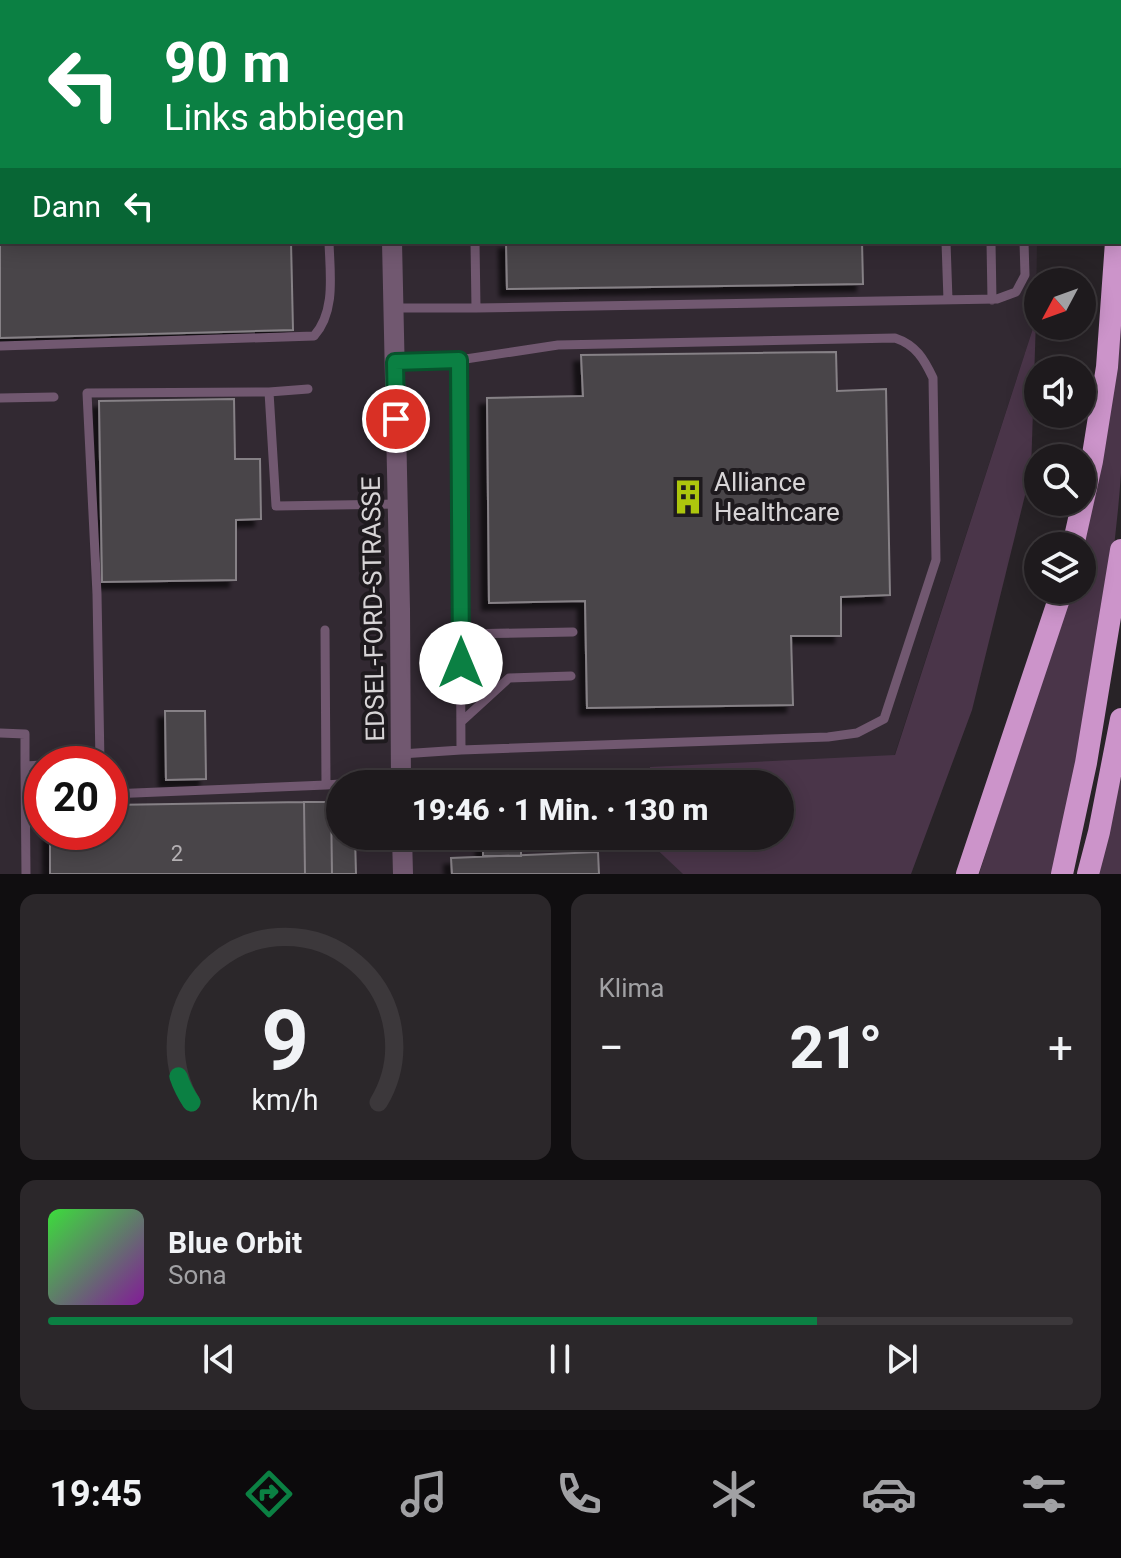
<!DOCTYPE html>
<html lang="de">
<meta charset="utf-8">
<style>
:root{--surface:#1e1a1d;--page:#2b272a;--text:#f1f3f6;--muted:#a1a1a4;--line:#3c383b;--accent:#0b8043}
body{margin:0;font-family:Roboto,sans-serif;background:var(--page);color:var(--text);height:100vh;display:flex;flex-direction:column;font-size:30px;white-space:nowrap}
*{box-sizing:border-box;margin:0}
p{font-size:26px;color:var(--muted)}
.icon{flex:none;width:44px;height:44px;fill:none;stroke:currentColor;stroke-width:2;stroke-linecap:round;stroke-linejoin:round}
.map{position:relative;height:874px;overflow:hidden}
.panel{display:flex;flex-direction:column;gap:20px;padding:20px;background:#100e10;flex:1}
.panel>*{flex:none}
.guide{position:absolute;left:0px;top:0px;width:1122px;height:244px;box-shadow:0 4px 20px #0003,0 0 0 2px var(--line);background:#0b8043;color:#fff;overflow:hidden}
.needle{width:52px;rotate:229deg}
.fabs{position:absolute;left:1024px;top:268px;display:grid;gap:16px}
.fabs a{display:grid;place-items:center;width:72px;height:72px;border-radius:50%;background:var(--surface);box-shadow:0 4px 20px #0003,0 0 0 2px var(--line);font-size:40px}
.speed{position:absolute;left:24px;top:746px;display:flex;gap:16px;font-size:40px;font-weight:700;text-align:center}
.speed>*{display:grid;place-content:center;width:104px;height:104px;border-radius:50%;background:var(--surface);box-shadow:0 4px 20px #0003,0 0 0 2px var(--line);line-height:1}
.speed .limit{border:12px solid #d22;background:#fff;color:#111}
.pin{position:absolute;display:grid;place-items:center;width:68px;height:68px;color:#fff;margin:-34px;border:4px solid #fff;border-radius:50%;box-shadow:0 2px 8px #0007}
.me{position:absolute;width:88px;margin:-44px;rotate:0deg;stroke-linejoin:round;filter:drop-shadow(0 0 6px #0008)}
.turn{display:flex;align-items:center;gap:28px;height:168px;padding:0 32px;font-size:36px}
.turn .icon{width:104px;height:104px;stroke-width:2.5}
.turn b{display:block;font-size:56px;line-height:68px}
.then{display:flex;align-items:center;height:76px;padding:0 32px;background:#0003;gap:16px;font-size:30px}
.big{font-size:60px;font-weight:800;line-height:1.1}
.panel .tile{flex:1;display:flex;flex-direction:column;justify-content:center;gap:12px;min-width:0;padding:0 28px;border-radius:16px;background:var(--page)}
.panel .dial{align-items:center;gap:0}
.dial svg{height:208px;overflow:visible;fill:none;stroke:var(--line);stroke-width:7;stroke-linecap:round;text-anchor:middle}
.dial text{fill:var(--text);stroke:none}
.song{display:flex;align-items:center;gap:24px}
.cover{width:96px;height:96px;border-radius:12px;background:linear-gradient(135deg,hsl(120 70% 55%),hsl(290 70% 35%))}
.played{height:8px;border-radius:4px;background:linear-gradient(90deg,var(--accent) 75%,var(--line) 75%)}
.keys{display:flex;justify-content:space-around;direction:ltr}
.heat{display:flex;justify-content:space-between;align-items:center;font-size:44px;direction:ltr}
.panel .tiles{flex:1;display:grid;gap:20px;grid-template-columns:1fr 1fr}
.tile:last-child{grid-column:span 2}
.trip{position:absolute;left:326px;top:770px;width:468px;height:80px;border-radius:40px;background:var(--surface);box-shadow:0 4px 20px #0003,0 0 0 2px var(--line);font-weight:800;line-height:80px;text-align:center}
.menu{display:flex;height:128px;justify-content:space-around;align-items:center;background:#0c0a0c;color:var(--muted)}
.menu .icon{width:56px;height:56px}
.menu .on{color:var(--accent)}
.menu b{font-size:36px;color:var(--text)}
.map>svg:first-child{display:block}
</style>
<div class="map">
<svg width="1121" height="874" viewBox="0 0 1121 874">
<defs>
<filter id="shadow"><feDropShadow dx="-7" dy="7" stdDeviation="2" flood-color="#0009"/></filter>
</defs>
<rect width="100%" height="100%" fill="#282327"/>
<path fill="#322932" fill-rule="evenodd" d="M0 0H1042L2 2V242H1037L1036 319 856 874H0ZM42 764H110V832H42ZM340 784H780V836H340Z"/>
<path fill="#4a3549" d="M1036 319 1031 471 972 710 911 874H683L649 842V836H780V784H650V767L895 755Z
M1121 321C1121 371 1121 423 1121 473 1112 608 1080 741 1053 874H979L1071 590H1082V546Z
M1121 775V874H1098Z"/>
<path fill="#494449" stroke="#868186" stroke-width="2" filter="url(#shadow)" d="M0 0H283V2H2V242H291L293 330 0 338Z
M502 0H857V2H502Z
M506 242H862L863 284 507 289Z
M836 352 837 391 886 389 890 595 841 597V636H791L793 705 587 708 585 601 489 603 487 398 583 396 581 355Z
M234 399 235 459H260L261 519 236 520V580L102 582 99 401Z
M165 711H205L206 779 166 780Z
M304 802H331L332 874H305Z
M304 802 305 874H50V832H110V805Z
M331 802H340V836H355L356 874H332Z
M483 836H521V856H483Z
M598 852 599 874H452L451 858Z"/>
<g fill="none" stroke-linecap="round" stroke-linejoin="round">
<path stroke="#715870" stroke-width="9" d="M324 0V2
M471 0V2
M940 0V2
M988 0V2
M1020 0V2
M946 242 948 300
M991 242 992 300
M394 308H476L475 242
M476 308 997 299 1016 292 1025 275 1024 242
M0 346 314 336C336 311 330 274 329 242
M459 360 461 750
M395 362 459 360 558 345 895 338C916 345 924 359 933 378L936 560 884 719 857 733 828 737 461 750 401 754
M269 392 276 506 398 504
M0 398 54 397
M461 634 573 632
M461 722 509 678 571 676
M0 733 25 734V766
M80 764 100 763 97 594 87 393 269 392 308 389
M348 784 401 781
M326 785 340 784
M110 794 326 785 325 630
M26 874 25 766 42 765"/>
<path stroke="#715870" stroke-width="20" d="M389 0V2
M392 242 400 609 401 784
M402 836 403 874"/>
<path stroke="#cc94ca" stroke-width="22" d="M1120 9 1121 17
M1120 192 1121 178
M1073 546 1092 461 1107 367 1116 242
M967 874 1062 590
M1062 874 1086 763 1121 550
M1088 874 1099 832 1121 719"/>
</g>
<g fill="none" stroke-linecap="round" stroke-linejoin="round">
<g stroke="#07532c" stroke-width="20">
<path id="route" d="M396 419 395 362 459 360 461 663"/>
</g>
<use href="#route" stroke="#0b8043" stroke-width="14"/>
</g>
<defs>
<g id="building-bare" transform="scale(2.76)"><path d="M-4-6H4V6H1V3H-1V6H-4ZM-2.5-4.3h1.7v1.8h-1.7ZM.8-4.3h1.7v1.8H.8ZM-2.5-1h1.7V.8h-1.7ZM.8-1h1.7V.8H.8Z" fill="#adc60d" stroke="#1e1a1e" stroke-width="2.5" paint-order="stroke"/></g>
</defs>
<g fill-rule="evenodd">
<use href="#building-bare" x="688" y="497"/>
</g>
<g text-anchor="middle" stroke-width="8" stroke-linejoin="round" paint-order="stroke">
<g font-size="22" fill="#b4b0b3">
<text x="177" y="861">2</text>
</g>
<g font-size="26" fill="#d7d4d6" stroke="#1e1a1e" text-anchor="start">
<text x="714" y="491">Alliance<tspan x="714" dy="30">Healthcare</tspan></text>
</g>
<g font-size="26" fill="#d7d4d6" stroke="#1e1a1e">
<text transform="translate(373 609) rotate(-91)" y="9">EDSEL-FORD-STRASSE</text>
</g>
</g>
</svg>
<div class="fabs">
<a><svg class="needle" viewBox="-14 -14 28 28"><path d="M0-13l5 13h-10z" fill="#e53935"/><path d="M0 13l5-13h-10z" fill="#a1a1a4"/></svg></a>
<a><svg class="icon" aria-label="sound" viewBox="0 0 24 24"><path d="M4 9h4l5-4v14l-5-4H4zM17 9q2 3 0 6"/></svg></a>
<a><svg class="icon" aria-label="search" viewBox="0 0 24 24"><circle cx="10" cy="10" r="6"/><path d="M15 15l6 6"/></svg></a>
<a><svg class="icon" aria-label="layers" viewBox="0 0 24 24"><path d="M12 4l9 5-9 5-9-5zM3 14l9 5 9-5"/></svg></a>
</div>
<div class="speed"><div class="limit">20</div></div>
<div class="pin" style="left:396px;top:419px;background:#d93025"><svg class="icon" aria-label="arrive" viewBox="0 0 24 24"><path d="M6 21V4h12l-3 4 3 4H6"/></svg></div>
<svg class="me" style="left:461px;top:663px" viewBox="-20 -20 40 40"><circle r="19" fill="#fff"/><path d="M0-13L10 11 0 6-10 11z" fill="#0b8043"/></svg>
<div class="trip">19:46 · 1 Min. · 130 m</div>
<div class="guide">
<div class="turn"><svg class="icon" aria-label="left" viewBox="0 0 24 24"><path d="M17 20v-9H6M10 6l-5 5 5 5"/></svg><div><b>90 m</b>Links abbiegen</div></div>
<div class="then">Dann<svg class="icon" aria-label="left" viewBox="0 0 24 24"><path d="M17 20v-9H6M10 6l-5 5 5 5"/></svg></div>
</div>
</div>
<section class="panel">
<div class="tiles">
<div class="tile dial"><svg viewBox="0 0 100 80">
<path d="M14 69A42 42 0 1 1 86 69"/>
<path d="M14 69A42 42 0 0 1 9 59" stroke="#0b8043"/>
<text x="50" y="56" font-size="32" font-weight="700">9</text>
<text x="50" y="72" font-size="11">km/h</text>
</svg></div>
<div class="tile"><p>Klima</p>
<div class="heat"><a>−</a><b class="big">21°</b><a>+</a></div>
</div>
<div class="tile">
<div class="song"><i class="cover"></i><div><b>Blue Orbit</b><p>Sona</p></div></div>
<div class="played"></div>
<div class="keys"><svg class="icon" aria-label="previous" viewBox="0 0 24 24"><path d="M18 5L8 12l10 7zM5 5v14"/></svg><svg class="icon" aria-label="pause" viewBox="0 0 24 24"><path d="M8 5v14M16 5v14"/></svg><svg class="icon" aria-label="next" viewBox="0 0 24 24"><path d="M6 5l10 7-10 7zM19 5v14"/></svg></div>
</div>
</div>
</section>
<nav class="menu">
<b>19:45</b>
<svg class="icon on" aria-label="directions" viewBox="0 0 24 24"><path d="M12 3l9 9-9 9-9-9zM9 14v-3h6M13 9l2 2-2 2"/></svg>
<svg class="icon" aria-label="music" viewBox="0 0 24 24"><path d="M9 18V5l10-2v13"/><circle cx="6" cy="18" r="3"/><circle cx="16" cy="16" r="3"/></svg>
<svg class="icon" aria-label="phone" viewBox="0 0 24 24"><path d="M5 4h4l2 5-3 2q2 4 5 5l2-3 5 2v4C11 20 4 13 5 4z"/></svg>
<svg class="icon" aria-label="climate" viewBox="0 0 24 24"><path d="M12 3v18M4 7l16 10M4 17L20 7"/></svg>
<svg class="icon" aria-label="car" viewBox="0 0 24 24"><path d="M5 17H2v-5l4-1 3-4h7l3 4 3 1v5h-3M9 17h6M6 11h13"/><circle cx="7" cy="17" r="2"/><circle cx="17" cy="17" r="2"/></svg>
<svg class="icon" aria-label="filters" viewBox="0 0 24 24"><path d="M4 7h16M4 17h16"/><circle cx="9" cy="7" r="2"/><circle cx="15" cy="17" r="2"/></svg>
</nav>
